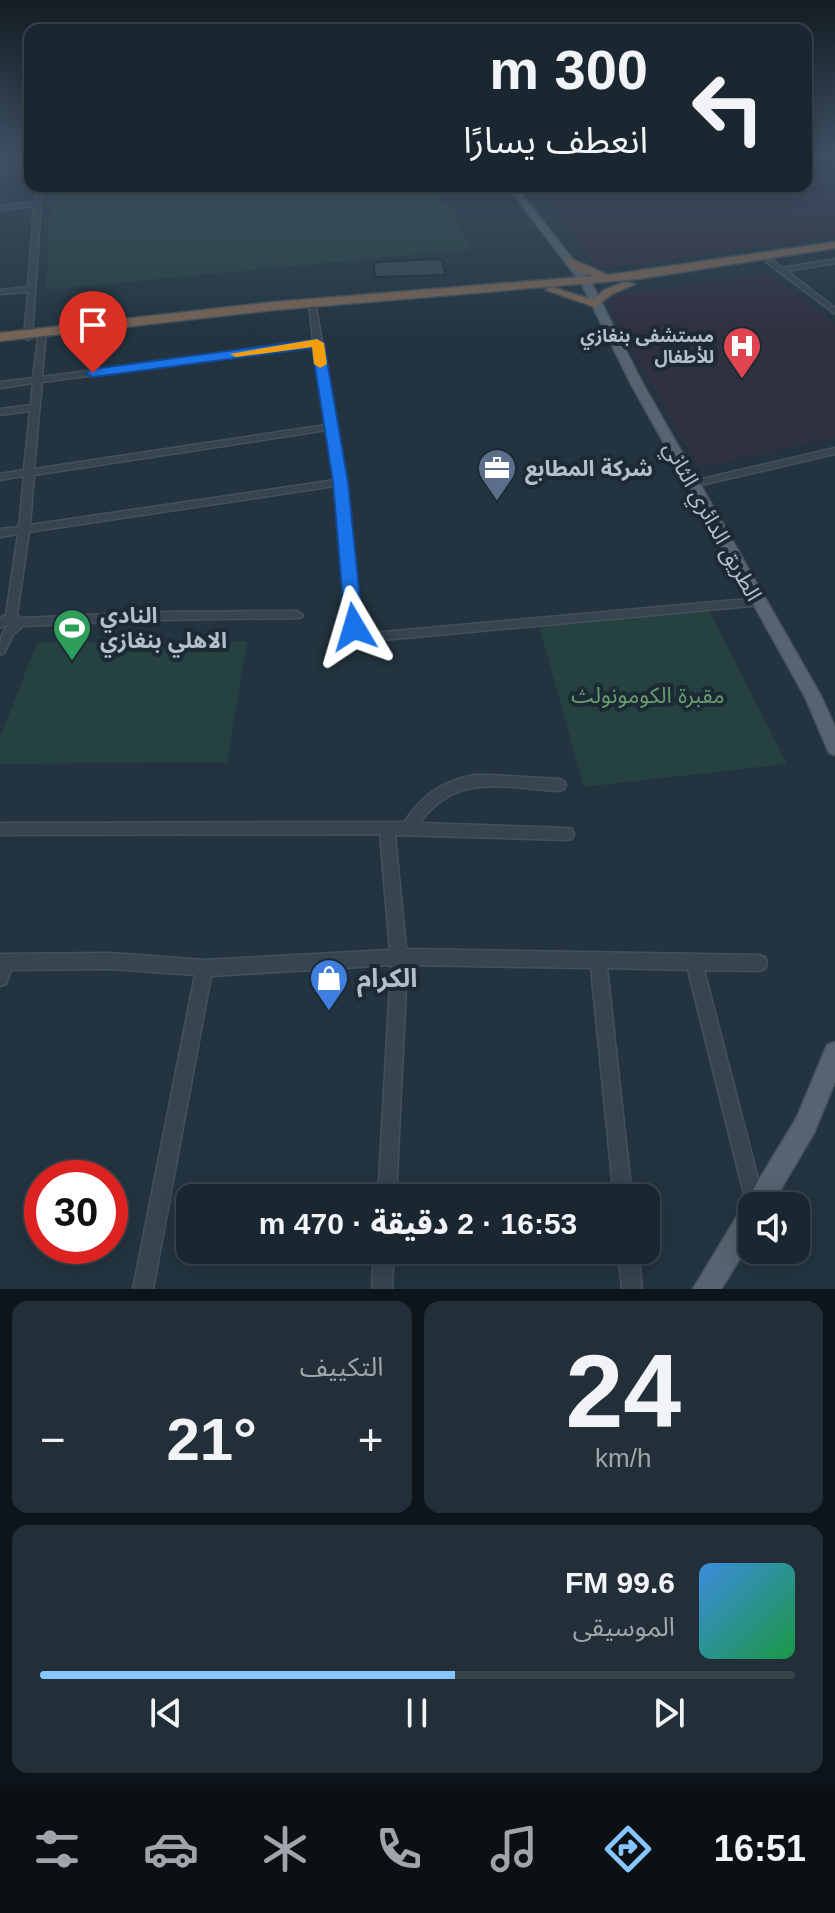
<!DOCTYPE html>
<html lang="ar">
<meta charset="utf-8">
<style>
:root{--surface:#1a2730;--page:#232f38;--text:#f1f3f6;--muted:#9fa5ab;--line:#38444c;--accent:#85c6fe}
body{margin:0;font-family:Arial,"Noto Sans Arabic",sans-serif;background:var(--page);color:var(--text);direction:rtl;height:100vh;display:flex;flex-direction:column;font-size:30px;white-space:nowrap}
*{box-sizing:border-box;margin:0}
p{font-size:26px;color:var(--muted)}
.icon{flex:none;width:44px;height:44px;fill:none;stroke:currentColor;stroke-width:2;stroke-linecap:round;stroke-linejoin:round}
.map{position:relative;height:1289px;overflow:hidden;direction:ltr}
.panel{display:flex;flex-direction:column;gap:12px;padding:12px;background:#0e151a;flex:1}
.panel>*{flex:none}
.top-card{position:absolute;left:24px;top:24px;width:788px;height:168px;border-radius:16px;box-shadow:0 4px 20px #0003,0 0 0 2px var(--line);direction:rtl;background:#1a2730;color:var(--text);overflow:hidden}
.tools{position:absolute;left:738px;top:1192px;display:grid;gap:16px}
.tools a{display:grid;place-items:center;width:72px;height:72px;border-radius:16px;background:var(--surface);box-shadow:0 4px 20px #0003,0 0 0 2px var(--line);font-size:40px}
.speed{position:absolute;left:24px;top:1160px;display:flex;gap:16px;font-size:40px;font-weight:700;text-align:center}
.speed>*{display:grid;place-content:center;width:104px;height:104px;border-radius:50%;background:var(--surface);box-shadow:0 4px 20px #0003,0 0 0 2px var(--line);line-height:1}
.speed .limit{border:12px solid #d22;background:#fff;color:#111}
.pin{position:absolute;display:grid;place-items:center;width:68px;height:68px;color:#fff;margin:-82px -34px;border-radius:50% 50% 50% 0;rotate:-45deg;box-shadow:0 0 8px #0007}
.pin .icon{rotate:45deg}
.me{position:absolute;width:88px;margin:-44px;rotate:353deg;stroke-linejoin:round;filter:drop-shadow(0 0 6px #0008)}
.turn{display:flex;align-items:center;gap:28px;height:168px;padding:0 32px;font-size:36px}
.turn .icon{width:104px;height:104px;stroke-width:2.5}
.turn b{display:block;font-size:56px;line-height:68px}
.big{font-size:60px;font-weight:800;line-height:1.1}
.panel .tile{flex:1;display:flex;flex-direction:column;justify-content:center;gap:12px;min-width:0;padding:0 28px;border-radius:16px;background:var(--page)}
.panel .dial{align-items:center;gap:0}
.dial b{font-size:104px;line-height:1}
.song{display:flex;align-items:center;gap:24px}
.cover{width:96px;height:96px;border-radius:12px;background:linear-gradient(135deg,hsl(210 70% 55%),hsl(140 70% 35%))}
.played{height:8px;border-radius:4px;background:linear-gradient(90deg,var(--accent) 55%,var(--line) 55%)}
.keys{display:flex;justify-content:space-around;direction:ltr}
.heat{display:flex;justify-content:space-between;align-items:center;font-size:44px;direction:ltr}
.panel .tiles{flex:1;display:grid;gap:12px;grid-template-columns:1fr 1fr}
.tile:last-child{grid-column:span 2}
.trip{position:absolute;left:176px;top:1184px;width:484px;height:80px;border-radius:16px;background:var(--surface);box-shadow:0 4px 20px #0003,0 0 0 2px var(--line);font-weight:800;line-height:80px;text-align:center;direction:rtl}
.menu{display:flex;height:128px;justify-content:space-around;align-items:center;background:#0a1013;color:var(--muted)}
.menu .icon{width:56px;height:56px}
.menu .on{color:var(--accent)}
.menu b{font-size:36px;color:var(--text)}
.map>svg:first-child{display:block}
</style>
<div class="map">
<svg width="835" height="1289" viewBox="0 0 835 1289">
<rect width="100%" height="100%" fill="#233440"/>
<path fill="#2f3040" d="M806 156H835V236L597 269 541 186H806Z
M770 274 835 323V437L704 467 696 463 606 301 620 294Z"/>
<path fill="#254140" d="M51 186H435L472 249 46 290Z
M707 606 787 764 584 787 538 622Z
M247 641 227 762 0 764V737L37 643Z"/>
<path fill="#354856" stroke="#1e2c37" stroke-width="2" d="M437 259 442 260 445 275 375 277 374 264 378 262Z"/>
<g fill="none" stroke-linecap="round" stroke-linejoin="round">
<g stroke="#43515c" stroke-width="3">
<path id="minor" d="M30 165V169L0 173V169Z
M36 186H42L41 204 32 338 28 340 24 338 28 292 0 294V290L28 287 34 206 0 210V206L35 202Z
M835 259V263L787 271 835 308V314L766 262 773 260 782 268Z
M309 304 316 306 345 482 360 626 362 630 383 632 758 598 762 599 764 602 762 605 383 640C366 639 358 643 348 627L335 486 29 532 17 615 22 618 156 612 297 611 303 615 301 618 156 620 23 626 13 635 4 653 0 655C0 640 0 632 11 623L0 628V618L6 615 18 534 0 537V529L19 527 24 476 0 480V474L24 470 30 411 0 415V409L31 405 33 383 0 388V382L33 378 39 330 46 332 42 377 313 341ZM314 346 326 425 34 469 42 382ZM327 430 335 480 30 525 34 475Z
M835 448V454L693 487 688 484 693 481Z
M473 775H492L559 779 564 781 566 785 564 789 559 791C506 788 455 772 420 823L567 828 572 829 574 834 572 839 567 840 395 835 406 949 759 955 765 957 767 963 765 969 759 971 704 970 765 1206H752V1214L749 1213 747 1206 688 970 607 968 632 1198H614L591 968 407 965 396 1198H378L391 965 211 976 153 1289H133L195 975 111 969 11 970 6 984 0 986V954L111 953 204 960 390 950 380 834 0 835V823L404 822C424 794 439 783 473 775Z
M374 1250H394L392 1289H372Z
M618 1250H638L642 1289H622Z"/>
</g>
<g stroke="#43515c" stroke-width="3">
<path id="major" d="M507 186H515L591 282 643 384 821 696 835 727V755L829 753 805 697 631 384 581 283Z
M835 1042V1082L814 1133 771 1206H752V1239L721 1289H693L797 1117 827 1045Z"/>
</g>
<g stroke="#42505a" stroke-width="3">
<path id="highway" d="M835 242V248L638 279 274 310 0 341V333L274 302 594 276 581 273 566 263V259L570 258 608 275Z
M625 282 635 284 612 294 595 307 546 290 552 287 593 300 604 290Z"/>
</g>
<use href="#minor" fill="#374550" fill-rule="evenodd"/>
<use href="#major" fill="#556470" fill-rule="evenodd"/>
<use href="#highway" fill="#766354" fill-rule="evenodd"/>
</g>
<linearGradient id="sky" x2="0" y2="1"><stop stop-color="#131d23"/><stop offset="0.46" stop-color="#3f5064"/><stop offset="1" stop-color="#3f5064" stop-opacity="0"/></linearGradient>
<rect width="835" height="336" fill="url(#sky)"/>
<path fill="#1a73e8" stroke="#114b97" stroke-width="2" d="M317 339 324 343 348 482 363 627 354 633 345 627 333 482 312 348 93 377 86 373 93 369Z"/>
<path fill="#f59e0b" d="M317 339 324 343 327 364 320 368 314 364 312 347 236 357 230 354Z"/>
<defs>
<g id="hospital-pin" transform="scale(2)"><path d="M0 17L-7.5 6A9.5 9.5 0 1 1 7.5 6Z" fill="#e0444e" stroke="#1c2a35"/><path d="M-5-5h3v3.5h4V-5h3V5h-3V1.5h-4V5h-3Z" fill="#fff"/></g>
<g id="office-pin" transform="scale(2)"><path d="M0 17L-7.5 6A9.5 9.5 0 1 1 7.5 6Z" fill="#5c6f8a" stroke="#1c2a35"/><path d="M-6-3h4V-5.5h4V-3h4V5H-6ZM-1-4.5V-3h2v-1.5ZM-6 0V1H6V0Z" fill="#fff"/></g>
<g id="stadium-pin" transform="scale(2)"><path d="M0 17L-7.5 6A9.5 9.5 0 1 1 7.5 6Z" fill="#2e9e5b" stroke="#1c2a35"/><path d="M0-5a6.5 5 0 1 0 0 10a6.5 5 0 1 0 0-10ZM-3.5-1.8h7v3.6h-7Z" fill="#fff"/></g>
<g id="shop-pin" transform="scale(2)"><path d="M0 17L-7.5 6A9.5 9.5 0 1 1 7.5 6Z" fill="#3f7fe0" stroke="#1c2a35"/><path d="M-5-2.5h2.3a2.7 3.5 0 0 1 5.4 0H5L5.5 6h-11ZM-1.5-2.5h3a1.5 2.3 0 0 0-3 0Z" fill="#fff"/></g>
</defs>
<g fill-rule="evenodd">
<use href="#hospital-pin" x="742" y="346"/>
<use href="#office-pin" x="497" y="468"/>
<use href="#stadium-pin" x="72" y="628"/>
<use href="#shop-pin" x="329" y="978"/>
</g>
<g text-anchor="middle" stroke-width="8" stroke-linejoin="round" paint-order="stroke">
<g font-size="18" font-weight="bold" fill="#b3c0ca" stroke="#1c2a35" text-anchor="end">
<text x="714" y="342">مستشفى بنغازي<tspan x="714" dy="21">للأطفال</tspan></text>
</g>
<g font-size="22" font-weight="bold" fill="#b3c0ca" stroke="#1c2a35" text-anchor="start">
<text x="525" y="476">شركة المطابع</text>
<text x="100" y="623">النادي<tspan x="100" dy="25">الاهلي بنغازي</tspan></text>
</g>
<g font-size="22" fill="#b3c0ca" stroke="#1c2a35">
<text transform="translate(713 521) rotate(61)" y="8">الطريق الدائري الثاني</text>
</g>
<g font-size="22" fill="#699d6d" stroke="#1c2a35">
<text x="648" y="703">مقبرة الكومونولث</text>
</g>
<g font-size="26" font-weight="bold" fill="#b3c0ca" stroke="#1c2a35" text-anchor="start">
<text x="357" y="987">الكرام</text>
</g>
</g>
</svg>
<div class="tools">
<a><svg class="icon" aria-label="sound" viewBox="0 0 24 24"><path d="M4 9h4l5-4v14l-5-4H4zM17 9q2 3 0 6"/></svg></a>
</div>
<div class="speed"><div class="limit">30</div></div>
<div class="pin" style="left:93px;top:373px;background:#d93025"><svg class="icon" aria-label="arrive" viewBox="0 0 24 24"><path d="M6 21V4h12l-3 4 3 4H6"/></svg></div>
<svg class="me" style="left:354px;top:627px" viewBox="-20 -20 40 40"><path d="M0-17L14 15 0 8-14 15z" fill="#1a73e8" stroke="#fff" stroke-width="4"/></svg>
<div class="trip">16:53 · 2 دقيقة · 470 m</div>
<div class="top-card">
<div class="turn"><svg class="icon" aria-label="left" viewBox="0 0 24 24"><path d="M17 20v-9H6M10 6l-5 5 5 5"/></svg><div><b>300 m</b>انعطف يسارًا</div></div>
</div>
</div>
<section class="panel">
<div class="tiles">
<div class="tile dial"><b>24</b><p>km/h</p></div>
<div class="tile"><p>التكييف</p>
<div class="heat"><a>−</a><b class="big">21°</b><a>+</a></div>
</div>
<div class="tile">
<div class="song"><i class="cover"></i><div><b>99.6 FM</b><p>الموسيقى</p></div></div>
<div class="played"></div>
<div class="keys"><svg class="icon" aria-label="previous" viewBox="0 0 24 24"><path d="M18 5L8 12l10 7zM5 5v14"/></svg><svg class="icon" aria-label="pause" viewBox="0 0 24 24"><path d="M8 5v14M16 5v14"/></svg><svg class="icon" aria-label="next" viewBox="0 0 24 24"><path d="M6 5l10 7-10 7zM19 5v14"/></svg></div>
</div>
</div>
</section>
<nav class="menu">
<b>16:51</b>
<svg class="icon on" aria-label="directions" viewBox="0 0 24 24"><path d="M12 3l9 9-9 9-9-9zM9 14v-3h6M13 9l2 2-2 2"/></svg>
<svg class="icon" aria-label="music" viewBox="0 0 24 24"><path d="M9 18V5l10-2v13"/><circle cx="6" cy="18" r="3"/><circle cx="16" cy="16" r="3"/></svg>
<svg class="icon" aria-label="phone" viewBox="0 0 24 24"><path d="M5 4h4l2 5-3 2q2 4 5 5l2-3 5 2v4C11 20 4 13 5 4z"/></svg>
<svg class="icon" aria-label="climate" viewBox="0 0 24 24"><path d="M12 3v18M4 7l16 10M4 17L20 7"/></svg>
<svg class="icon" aria-label="car" viewBox="0 0 24 24"><path d="M5 17H2v-5l4-1 3-4h7l3 4 3 1v5h-3M9 17h6M6 11h13"/><circle cx="7" cy="17" r="2"/><circle cx="17" cy="17" r="2"/></svg>
<svg class="icon" aria-label="filters" viewBox="0 0 24 24"><path d="M4 7h16M4 17h16"/><circle cx="9" cy="7" r="2"/><circle cx="15" cy="17" r="2"/></svg>
</nav>
